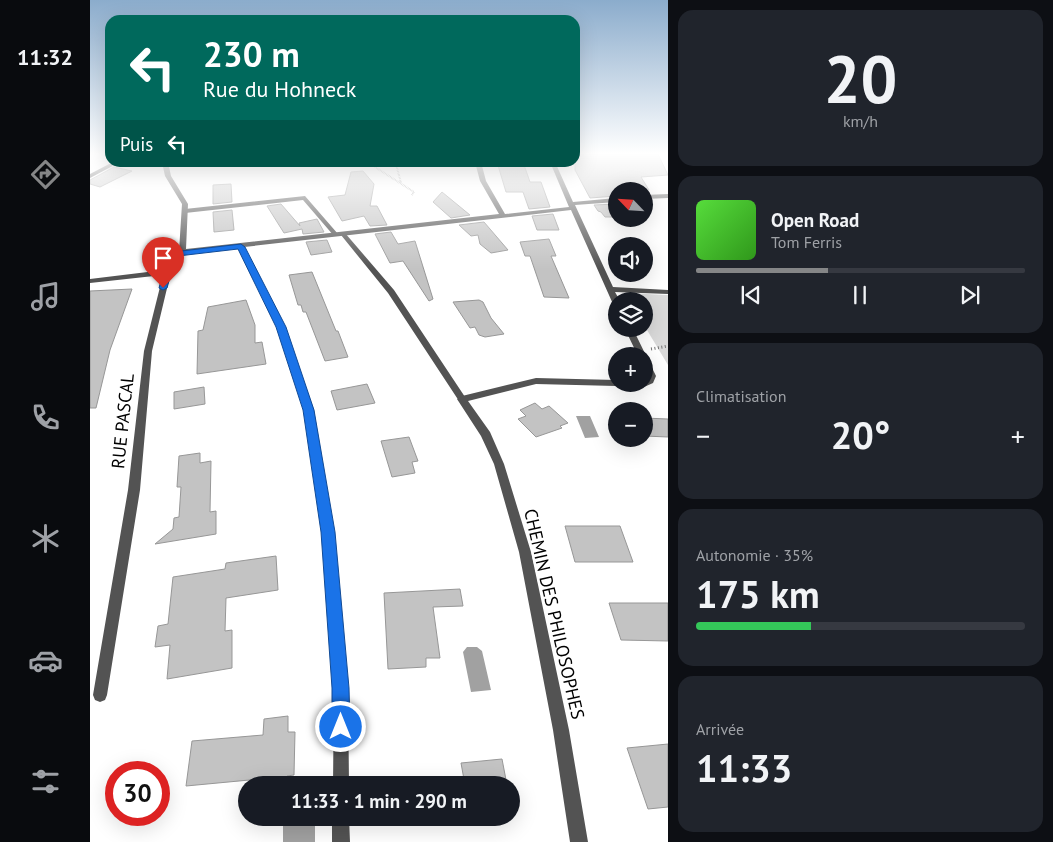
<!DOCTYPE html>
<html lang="fr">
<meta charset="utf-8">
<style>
:root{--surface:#171b24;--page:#20242c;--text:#f1f3f6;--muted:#9ea1a6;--line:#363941;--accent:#858687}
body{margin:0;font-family:"PT Sans",sans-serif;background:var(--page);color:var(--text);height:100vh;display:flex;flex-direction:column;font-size:19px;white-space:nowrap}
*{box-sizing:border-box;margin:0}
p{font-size:16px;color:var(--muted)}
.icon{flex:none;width:28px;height:28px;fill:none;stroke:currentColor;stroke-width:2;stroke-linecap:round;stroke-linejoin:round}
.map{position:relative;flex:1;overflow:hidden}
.side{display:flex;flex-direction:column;gap:10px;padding:10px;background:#0d0f14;width:385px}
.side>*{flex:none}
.guide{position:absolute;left:15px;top:15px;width:475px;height:152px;border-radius:15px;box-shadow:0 5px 20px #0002;background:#00695c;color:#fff;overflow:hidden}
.needle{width:32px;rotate:295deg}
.fabs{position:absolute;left:518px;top:182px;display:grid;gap:10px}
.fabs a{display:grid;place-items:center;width:45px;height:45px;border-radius:50%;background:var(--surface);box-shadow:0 5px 20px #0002;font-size:25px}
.speed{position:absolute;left:15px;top:761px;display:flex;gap:10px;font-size:25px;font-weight:700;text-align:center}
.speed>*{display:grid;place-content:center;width:65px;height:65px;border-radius:50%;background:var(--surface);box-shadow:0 5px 20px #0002;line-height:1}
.speed .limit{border:8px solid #d22;background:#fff;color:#111}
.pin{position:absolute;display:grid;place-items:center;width:42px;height:42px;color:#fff;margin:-51px -21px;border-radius:50% 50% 50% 0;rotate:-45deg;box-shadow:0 0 5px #0007}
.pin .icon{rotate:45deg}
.me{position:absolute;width:55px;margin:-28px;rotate:0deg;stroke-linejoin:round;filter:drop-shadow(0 0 4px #0008)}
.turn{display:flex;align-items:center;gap:18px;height:105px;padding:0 15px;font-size:22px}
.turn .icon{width:65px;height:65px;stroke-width:2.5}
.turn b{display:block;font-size:35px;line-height:42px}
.then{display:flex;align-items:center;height:48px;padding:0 15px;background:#0003;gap:10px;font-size:19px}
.big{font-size:38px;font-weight:800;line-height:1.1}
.side .widget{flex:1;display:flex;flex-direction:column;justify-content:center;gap:8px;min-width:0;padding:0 18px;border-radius:15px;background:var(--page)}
.side .dial{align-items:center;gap:0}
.dial b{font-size:65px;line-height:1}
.song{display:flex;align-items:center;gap:15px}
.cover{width:60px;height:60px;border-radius:8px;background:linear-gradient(135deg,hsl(110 70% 55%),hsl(110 70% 35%))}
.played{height:5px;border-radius:2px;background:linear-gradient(90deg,var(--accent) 40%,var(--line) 40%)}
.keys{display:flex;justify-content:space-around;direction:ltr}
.heat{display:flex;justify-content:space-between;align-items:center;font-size:28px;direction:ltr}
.charge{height:8px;border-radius:4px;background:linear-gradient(90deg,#34c759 35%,var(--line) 0)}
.trip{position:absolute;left:148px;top:776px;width:282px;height:50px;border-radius:25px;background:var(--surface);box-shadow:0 5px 20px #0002;font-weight:800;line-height:50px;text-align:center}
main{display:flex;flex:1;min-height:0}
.tab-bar{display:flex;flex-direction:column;width:90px;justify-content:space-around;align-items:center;background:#090b0e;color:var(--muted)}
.tab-bar .icon{width:35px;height:35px}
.tab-bar .selected{color:var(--accent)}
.tab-bar b{font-size:22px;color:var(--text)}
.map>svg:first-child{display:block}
</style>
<main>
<nav class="tab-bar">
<b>11:32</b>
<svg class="icon selected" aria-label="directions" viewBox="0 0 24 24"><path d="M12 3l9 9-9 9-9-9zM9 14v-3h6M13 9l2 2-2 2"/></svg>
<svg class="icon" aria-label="music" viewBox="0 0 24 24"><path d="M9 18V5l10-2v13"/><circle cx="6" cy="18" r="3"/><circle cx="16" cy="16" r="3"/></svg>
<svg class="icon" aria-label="phone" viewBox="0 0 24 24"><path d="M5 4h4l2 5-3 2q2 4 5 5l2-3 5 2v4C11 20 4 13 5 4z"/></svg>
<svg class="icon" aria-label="climate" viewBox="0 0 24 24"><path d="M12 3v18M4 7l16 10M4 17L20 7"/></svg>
<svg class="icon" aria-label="car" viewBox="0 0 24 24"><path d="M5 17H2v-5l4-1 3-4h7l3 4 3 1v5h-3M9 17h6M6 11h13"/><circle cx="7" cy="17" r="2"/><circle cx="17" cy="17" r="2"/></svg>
<svg class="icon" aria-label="filters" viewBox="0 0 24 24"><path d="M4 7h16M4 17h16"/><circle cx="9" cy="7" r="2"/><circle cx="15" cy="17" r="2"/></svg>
</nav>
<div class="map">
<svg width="578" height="842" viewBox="0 0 578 842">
<rect width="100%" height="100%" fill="#fff"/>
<path fill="#dadada" d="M535 293 578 295V365L554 325V301H540Z"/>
<path fill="#a1a1a1" d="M486 416H500L509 437 495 438Z
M377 647H387L392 651 401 690 381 692 373 652Z
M225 818V842H193V821Z"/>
<path fill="#c3c3c3" stroke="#979797" d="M485 152H567L578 175 551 177 559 190 526 191V196L500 198 485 170Z
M407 162H433L440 182H451L460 207 439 209 433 192H416Z
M24 167 42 171 10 187 0 184V180Z
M273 171 284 184 280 206H287L297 225 280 226 274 216 252 221 238 197 255 195 261 172Z
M141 184 142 202 123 204V185Z
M352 192 380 215 361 218 343 202Z
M191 204 210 226 209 223 227 219 234 232 213 234 212 229 194 233 177 206Z
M526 204V217H515L511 212 508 211 504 205Z
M142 210 144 230 124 232 123 212Z
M463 214 469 230H447L442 216Z
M394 222 418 250 401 253 390 244 388 235 381 236 369 225Z
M301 232 308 244 325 241 343 299 339 301 313 261 300 263 285 234Z
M459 239 466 256H461L479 298 454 297 440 256H435L430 242Z
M237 240 242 252 221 255 216 242Z
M222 272 246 331H248L258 357 235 361 216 312H213L211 305H208L199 275Z
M42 289 20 350 6 408H0V291Z
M156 300 165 325V343L172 342 176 364 107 374 108 331 113 330 118 307Z
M389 300 393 302 401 318 414 334 395 337 389 335 385 327 380 328 363 302Z
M277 384 285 403 247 410 241 391Z
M114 387 115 404 84 409V392Z
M445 403 452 409 459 406 478 423 470 426 472 428 446 437 428 419 436 416 430 410Z
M554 418 578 419V437L554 436Z
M319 437 328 461 322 462 325 473 302 477 291 441Z
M110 453V463L121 461 120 512 126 511V534L65 544 83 529 84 518 89 517 91 487H87L89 456Z
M475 526H530L543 562H485Z
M186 556 188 590 136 598 135 631 142 630V668L77 679 80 645 65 647 68 626 78 624 83 577 135 569 136 563Z
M370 589 373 606 343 607 350 658H336V667L298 669 294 593Z
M519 603H578V641L531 640Z
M198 716V732H205L204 775 197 776 196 785H170V779L96 786 102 741 173 735 174 719Z
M578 744V807L558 809 537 748Z
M412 759 417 785H375L371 763Z"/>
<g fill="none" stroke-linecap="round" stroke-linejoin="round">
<path stroke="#757575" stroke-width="2" stroke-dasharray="0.5 1" stroke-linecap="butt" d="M306 164 311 183
M285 167 324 192 322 195"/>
<path stroke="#757575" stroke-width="3" stroke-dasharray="1 2.5" stroke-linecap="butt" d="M561 349 578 346"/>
<path fill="#535353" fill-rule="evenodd" d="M215 196 248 234V236H244L213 200 95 213 92 211 95 209Z
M251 233H255L304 290 375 397 377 399 375 401H369L298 293 251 235Z"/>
<path fill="#535353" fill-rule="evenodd" d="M72 162H78L81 176 98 204 96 249 409 214 390 181 385 162H391L396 181 415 214 479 207 460 162H465L483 202 526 198V202L485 205 523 287 578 290V294L525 292 530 301H526V304H523L481 210 154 247 195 327 224 410 244 532 258 688 259 785H243L244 688 232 532 214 410 187 327 148 248 94 254 84 259 62 351 50 490 17 695 15 700 10 702 5 700 3 695 38 490 54 351 73 275 0 283V279L74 270 78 256 89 251 92 204 75 176Z
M578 194V198L554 199V195Z
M535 329H543L566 376 563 383 554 387 549 384H554L556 376 554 369V356H548Z
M446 378 526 380V384H530L526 386 446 384 378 401 400 432 414 464 441 552 479 730 498 842H480L463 730 429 552 404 464 391 436 367 399 372 396Z
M242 818H259L260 842H242Z"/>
<path fill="#202020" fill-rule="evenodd" d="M23 162H30L0 178V174Z"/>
</g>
<linearGradient id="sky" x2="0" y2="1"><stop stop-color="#8baccc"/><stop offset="0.57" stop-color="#fff"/><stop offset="1" stop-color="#fff" stop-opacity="0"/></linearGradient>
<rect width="578" height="269" fill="url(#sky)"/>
<path fill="#1a73e8" stroke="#114b97" d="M151 244 155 247 196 327 224 410 245 532 259 688 260 727 257 733 251 736 245 733 242 727V688L231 532 213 410 186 327 148 249 88 256 85 259 77 288 73 290 69 288 77 258 83 252Z"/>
<g text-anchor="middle" stroke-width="4.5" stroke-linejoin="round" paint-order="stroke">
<g font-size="18" fill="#000" stroke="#fff">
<text transform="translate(33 421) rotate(-84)" y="6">RUE PASCAL</text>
<text transform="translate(464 614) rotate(77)" y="6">CHEMIN DES PHILOSOPHES</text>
</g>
</g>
</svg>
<div class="fabs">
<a><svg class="needle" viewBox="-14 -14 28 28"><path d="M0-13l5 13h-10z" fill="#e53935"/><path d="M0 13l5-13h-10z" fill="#9ea1a6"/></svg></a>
<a><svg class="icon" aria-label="sound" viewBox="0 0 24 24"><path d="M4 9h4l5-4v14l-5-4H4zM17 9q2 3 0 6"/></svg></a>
<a><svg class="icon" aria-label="layers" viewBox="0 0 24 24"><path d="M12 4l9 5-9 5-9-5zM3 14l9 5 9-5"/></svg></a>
<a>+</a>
<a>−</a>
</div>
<div class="speed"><div class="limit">30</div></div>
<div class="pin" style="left:73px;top:288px;background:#d93025"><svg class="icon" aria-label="arrive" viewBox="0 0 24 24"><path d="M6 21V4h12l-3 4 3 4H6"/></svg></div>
<svg class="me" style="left:251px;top:727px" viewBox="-20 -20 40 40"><circle r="17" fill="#1a73e8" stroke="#fff" stroke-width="3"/><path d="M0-11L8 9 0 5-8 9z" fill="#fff"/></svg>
<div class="trip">11:33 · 1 min · 290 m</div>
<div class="guide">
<div class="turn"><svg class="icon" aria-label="left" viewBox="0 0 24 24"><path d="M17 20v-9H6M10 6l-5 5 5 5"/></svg><div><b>230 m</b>Rue du Hohneck</div></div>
<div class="then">Puis<svg class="icon" aria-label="left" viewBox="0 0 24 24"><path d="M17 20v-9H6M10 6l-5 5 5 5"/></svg></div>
</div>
</div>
<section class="side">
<div class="widget dial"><b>20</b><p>km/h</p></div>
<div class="widget">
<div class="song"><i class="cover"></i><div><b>Open Road</b><p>Tom Ferris</p></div></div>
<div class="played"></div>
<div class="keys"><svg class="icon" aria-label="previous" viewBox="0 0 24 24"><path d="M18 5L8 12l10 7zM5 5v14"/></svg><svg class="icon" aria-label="pause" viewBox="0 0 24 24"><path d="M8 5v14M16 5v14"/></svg><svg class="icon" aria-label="next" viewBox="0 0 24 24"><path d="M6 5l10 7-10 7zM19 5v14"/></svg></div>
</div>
<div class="widget"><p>Climatisation</p>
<div class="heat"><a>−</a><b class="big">20°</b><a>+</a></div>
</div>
<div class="widget"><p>Autonomie · 35%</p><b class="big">175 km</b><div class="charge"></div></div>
<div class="widget"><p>Arrivée</p><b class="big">11:33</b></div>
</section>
</main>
